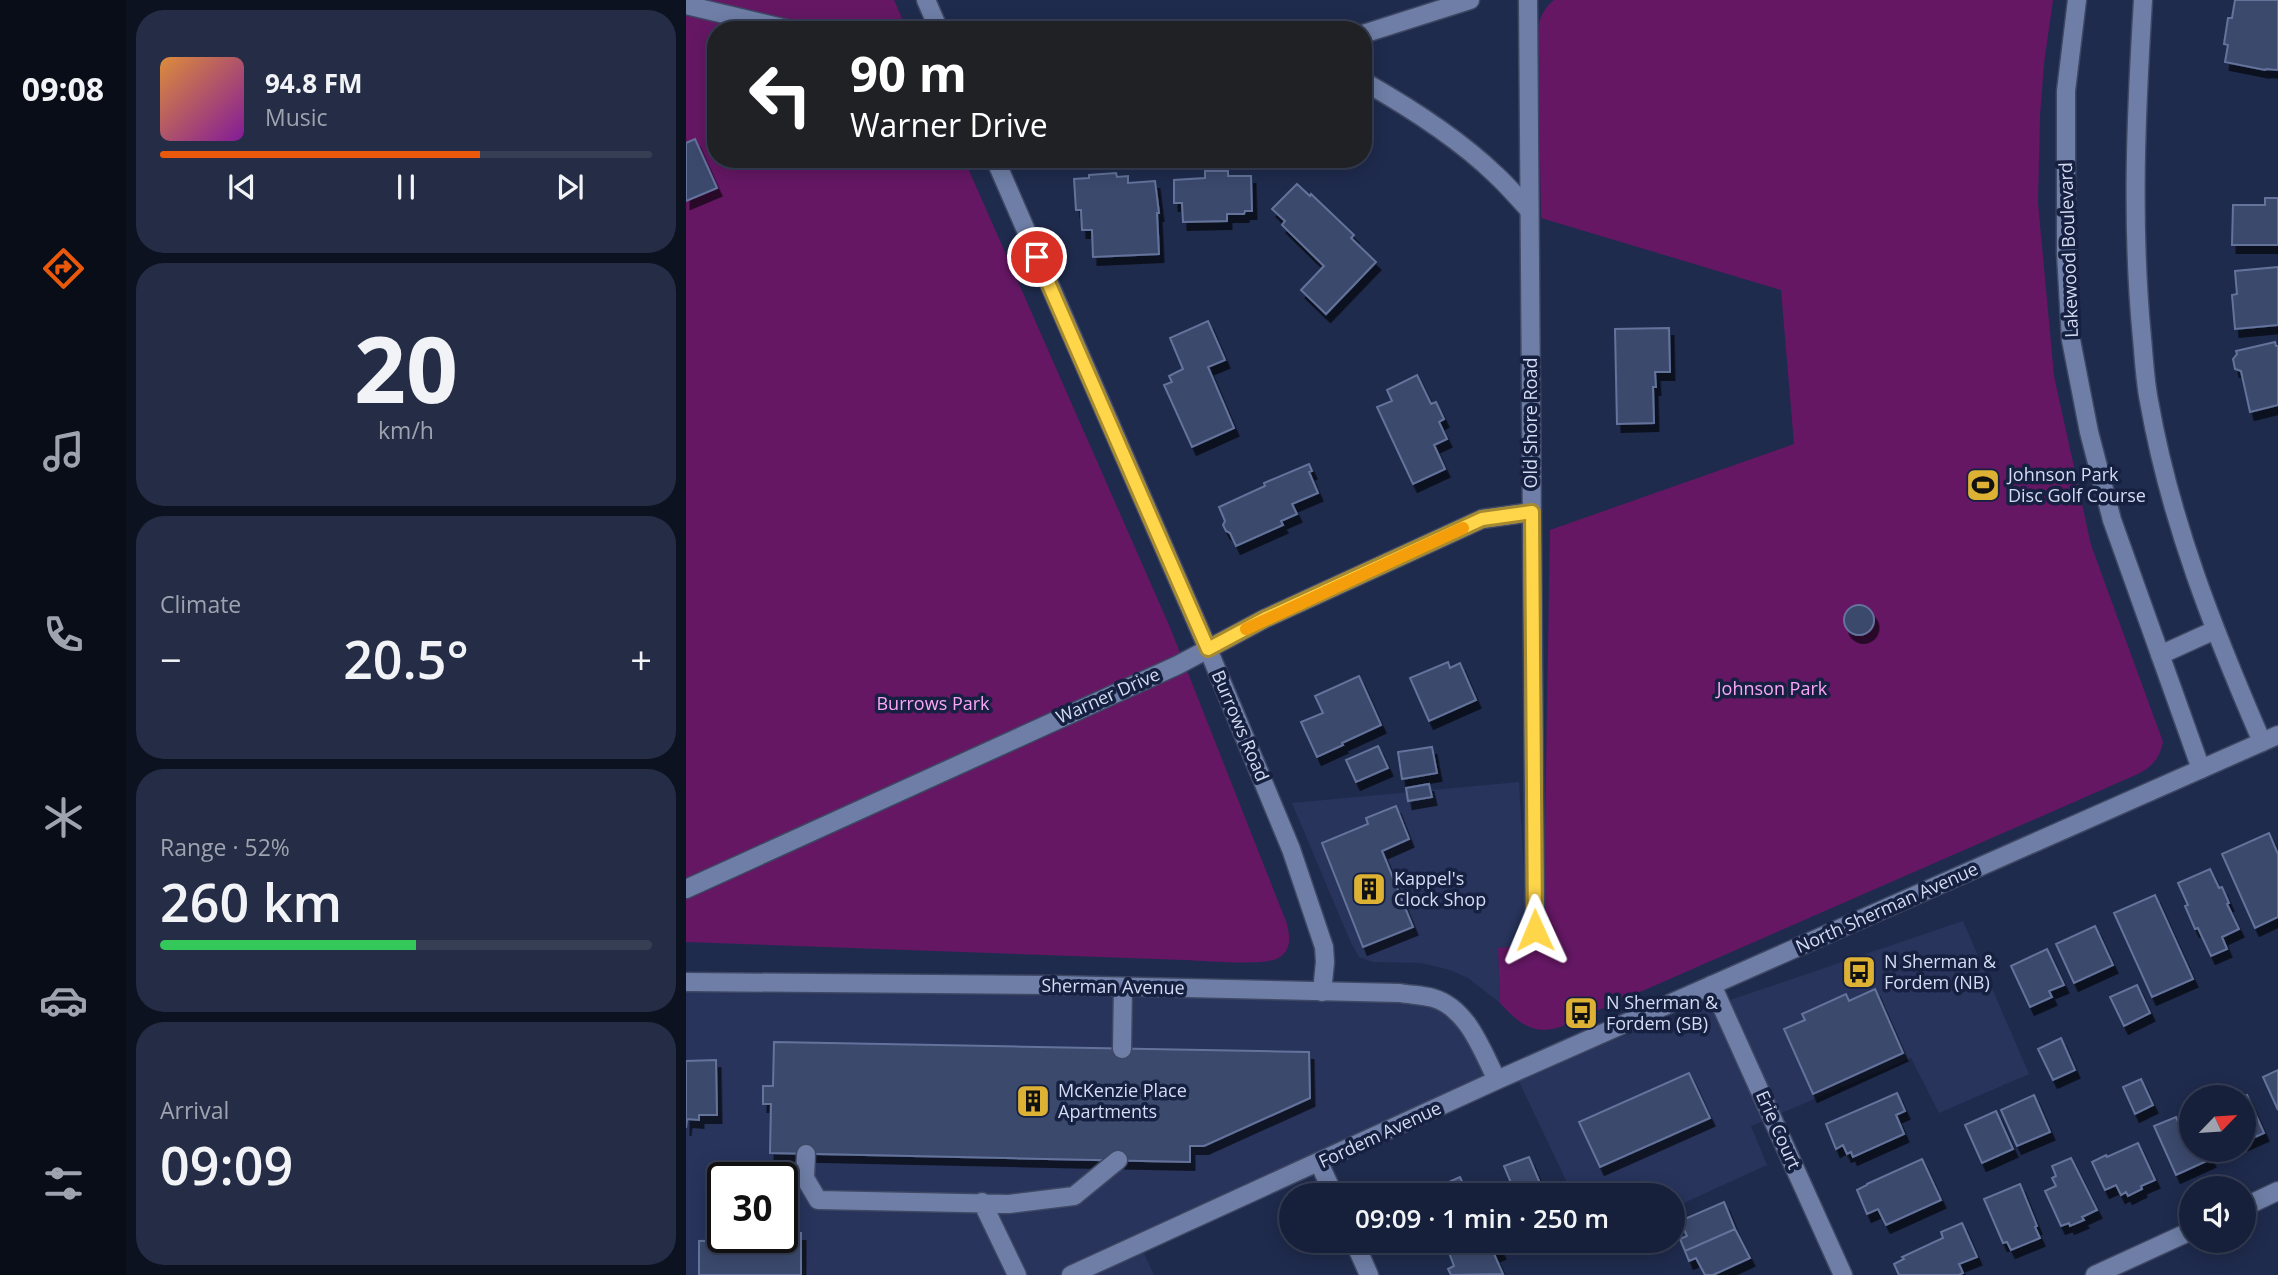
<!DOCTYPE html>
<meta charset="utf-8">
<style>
:root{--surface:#17203a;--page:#242d45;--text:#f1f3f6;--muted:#9ea3af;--line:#363e54;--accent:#ea580c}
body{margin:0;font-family:"Open Sans",sans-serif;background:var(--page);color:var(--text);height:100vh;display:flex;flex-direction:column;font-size:26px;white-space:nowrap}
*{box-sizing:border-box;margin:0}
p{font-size:23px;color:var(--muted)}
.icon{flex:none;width:38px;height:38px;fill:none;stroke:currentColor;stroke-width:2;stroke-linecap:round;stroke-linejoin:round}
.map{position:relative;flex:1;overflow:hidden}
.drawer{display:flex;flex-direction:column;gap:10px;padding:10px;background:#0d1220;width:560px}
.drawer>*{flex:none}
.hud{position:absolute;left:21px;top:21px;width:665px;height:147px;border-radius:28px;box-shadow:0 4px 18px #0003,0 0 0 2px var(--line);background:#202124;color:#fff;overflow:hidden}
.needle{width:46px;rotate:65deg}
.buttons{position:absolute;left:1493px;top:1085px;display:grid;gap:14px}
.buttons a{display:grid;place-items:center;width:77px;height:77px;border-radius:50%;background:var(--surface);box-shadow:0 4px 18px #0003,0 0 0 2px var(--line);font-size:35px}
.speed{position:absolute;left:21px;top:1162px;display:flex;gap:14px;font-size:35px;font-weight:700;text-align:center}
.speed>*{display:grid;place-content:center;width:91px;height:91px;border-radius:50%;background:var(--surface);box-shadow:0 4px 18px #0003,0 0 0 2px var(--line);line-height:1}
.speed .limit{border:4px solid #111;border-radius:10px;background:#fff;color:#111}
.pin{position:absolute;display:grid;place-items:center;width:60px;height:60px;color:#fff;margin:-30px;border:4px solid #fff;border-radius:50%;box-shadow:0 2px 7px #0007}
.me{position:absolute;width:77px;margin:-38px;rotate:359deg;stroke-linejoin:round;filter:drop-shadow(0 0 5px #0008)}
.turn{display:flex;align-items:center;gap:24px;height:147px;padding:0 28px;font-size:32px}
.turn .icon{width:91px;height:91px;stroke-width:2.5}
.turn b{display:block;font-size:49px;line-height:60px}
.big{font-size:52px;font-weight:600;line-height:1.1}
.drawer .widget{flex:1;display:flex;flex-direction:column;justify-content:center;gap:10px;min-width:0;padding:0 24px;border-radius:28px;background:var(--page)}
.drawer .dial{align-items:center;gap:0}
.dial b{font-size:91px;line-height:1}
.song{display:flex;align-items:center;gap:21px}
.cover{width:84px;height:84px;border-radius:10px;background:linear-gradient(135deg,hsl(30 70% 55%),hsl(290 70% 35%))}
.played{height:7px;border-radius:4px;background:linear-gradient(90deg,var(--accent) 65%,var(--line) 65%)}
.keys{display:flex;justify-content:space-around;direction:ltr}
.heat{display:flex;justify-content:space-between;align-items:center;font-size:38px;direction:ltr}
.charge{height:10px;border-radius:5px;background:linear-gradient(90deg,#34c759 52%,var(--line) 0)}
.trip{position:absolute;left:593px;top:1183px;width:406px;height:70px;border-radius:35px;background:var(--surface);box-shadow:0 4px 18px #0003,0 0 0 2px var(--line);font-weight:600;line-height:70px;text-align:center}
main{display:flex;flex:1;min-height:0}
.tabs{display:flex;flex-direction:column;width:126px;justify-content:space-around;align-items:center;background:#090d17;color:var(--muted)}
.tabs .icon{width:49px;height:49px}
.tabs .active{color:var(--accent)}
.tabs b{font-size:32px;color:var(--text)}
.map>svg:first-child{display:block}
</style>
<main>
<nav class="tabs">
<b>09:08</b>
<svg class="icon active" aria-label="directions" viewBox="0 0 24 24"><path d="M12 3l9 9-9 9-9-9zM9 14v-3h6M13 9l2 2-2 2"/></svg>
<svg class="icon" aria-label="music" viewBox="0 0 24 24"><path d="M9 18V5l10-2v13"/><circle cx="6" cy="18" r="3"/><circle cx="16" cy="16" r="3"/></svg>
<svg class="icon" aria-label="phone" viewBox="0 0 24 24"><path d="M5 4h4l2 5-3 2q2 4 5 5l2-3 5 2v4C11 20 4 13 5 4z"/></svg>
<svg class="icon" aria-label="climate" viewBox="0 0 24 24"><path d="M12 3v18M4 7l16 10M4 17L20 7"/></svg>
<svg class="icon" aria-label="car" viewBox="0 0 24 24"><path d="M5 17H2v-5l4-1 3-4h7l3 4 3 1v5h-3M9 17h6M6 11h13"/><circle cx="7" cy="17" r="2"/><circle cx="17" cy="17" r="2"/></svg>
<svg class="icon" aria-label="filters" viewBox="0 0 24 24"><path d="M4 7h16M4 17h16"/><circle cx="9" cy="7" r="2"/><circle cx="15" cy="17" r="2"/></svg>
</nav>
<section class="drawer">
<div class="widget">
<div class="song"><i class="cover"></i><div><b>94.8 FM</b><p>Music</p></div></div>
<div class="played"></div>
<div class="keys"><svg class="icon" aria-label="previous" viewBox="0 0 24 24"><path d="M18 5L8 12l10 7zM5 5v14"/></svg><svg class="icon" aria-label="pause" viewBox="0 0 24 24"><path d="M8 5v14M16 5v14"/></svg><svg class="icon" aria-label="next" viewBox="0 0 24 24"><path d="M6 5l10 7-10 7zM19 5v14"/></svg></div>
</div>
<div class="widget dial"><b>20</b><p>km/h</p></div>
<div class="widget"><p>Climate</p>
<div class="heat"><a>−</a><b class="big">20.5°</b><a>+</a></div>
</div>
<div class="widget"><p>Range · 52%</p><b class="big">260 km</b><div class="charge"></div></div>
<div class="widget"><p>Arrival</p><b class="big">09:09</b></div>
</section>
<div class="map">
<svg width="1592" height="1275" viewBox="0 0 1592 1275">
<defs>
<filter id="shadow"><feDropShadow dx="4.5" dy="8" stdDeviation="0" flood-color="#0009"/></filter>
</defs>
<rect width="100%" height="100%" fill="#1f2b4d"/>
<path fill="#28345c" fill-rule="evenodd" d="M833 782 842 946 812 948 814 1003 782 978 764 970 735 963 687 962 673 957 665 943 606 803Z
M1277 921 1343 1074 1253 1113 1225 1058 1065 1126 1081 1165 987 1208V1195H887L829 1073Z
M0 982 437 987 758 1003 811 1080 454 1245 468 1275H0ZM37 1178H96V1237H37Z"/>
<path fill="#651764" d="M0 0H208L221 30H30V159H278L483 625 601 924C603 934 605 942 600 951 597 955 592 959 587 960 568 965 521 961 499 960L0 942Z
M868 0H1367L1358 63 1354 115 1352 203 1368 376 1405 545 1477 742C1473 759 1467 766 1452 774L874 1027C846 1036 832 1022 814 1003L812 948 857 944 864 530 1108 444 1095 290 855 218 852 32C853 18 857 9 868 0Z"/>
<path fill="#3b486d" stroke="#64739b" stroke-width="2" filter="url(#shadow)" d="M1549 0H1592V70L1580 69 1579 70 1539 62 1542 45 1538 44 1542 18H1546Z
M9 139 31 188 0 201V143Z
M519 171H542V176H565L566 211H559L558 214H541V221L497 222 496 203H488V180L519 178Z
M430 173 431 177 442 176V183L469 181 473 213H471L473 254 407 257 406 230H396L395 210H390L388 179 403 178V175Z
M611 184 624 196 625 194 668 235 665 238 690 262 640 314 615 290 638 266 596 225 599 221 586 209Z
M1579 198H1592V245H1546L1547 205H1579Z
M1592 267V325L1549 329 1546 295 1551 294 1549 271Z
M522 321 539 360 522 367 548 428 506 447 478 385 486 382 483 376 497 369 484 338Z
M983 328 984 372H969L970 387H967L968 423 931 424 929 329Z
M1589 342 1590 346H1592V405L1564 412 1555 371 1549 369 1547 359 1551 354 1550 351Z
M731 375 745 404 750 402 758 419 753 422 761 439 748 445 759 469 727 484 691 407 706 401 701 390Z
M623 464 626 471 623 472 632 493 606 504 611 514 595 521 597 525 550 546 544 533 540 531 537 525 539 521 533 507 579 486 578 483Z
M1158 620a15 15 0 1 1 30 0a15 15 0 1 1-30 0Z
M762 662 764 668 774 663 790 700 743 721 724 678Z
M673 676 695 725 656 743 657 745 631 757 615 722 637 713 629 696Z
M692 746 702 768 670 782 660 760Z
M746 747 751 773 716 779 712 752Z
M743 784 746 797 722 801 720 788Z
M710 806 723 839 696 851 727 927 677 947 636 843 682 824 680 818Z
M1583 833 1592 854V917L1569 928 1536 854Z
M1524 869 1533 888 1536 887 1543 903 1541 904 1553 929 1536 937 1541 949 1525 956 1512 928 1509 929 1499 906 1502 905 1492 883Z
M1469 895 1507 979 1466 997 1428 913Z
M1409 926 1427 965 1388 983 1370 944Z
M1361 949 1378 985 1363 991 1366 997 1344 1007 1325 966Z
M1451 985 1464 1013 1438 1026 1424 997Z
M1189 989 1217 1053 1127 1094 1098 1029 1119 1020 1116 1014 1160 994 1163 1001Z
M1375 1038 1389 1070 1367 1080 1352 1049Z
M88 1042 623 1052 624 1098 518 1146H504V1162L84 1153 85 1104H77V1086H87Z
M30 1060 31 1115H13V1120L1 1119 0 1128V1061Z
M1592 1070V1110L1577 1077Z
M1003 1073 1024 1118 914 1167 893 1122Z
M1455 1079 1467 1105 1449 1114 1437 1087Z
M1211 1093 1219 1111 1210 1115 1218 1134 1167 1157 1165 1152 1161 1154 1157 1145 1150 1149 1140 1124Z
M1348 1095 1364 1132 1331 1146 1315 1110Z
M1561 1095 1578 1133 1558 1142V1097H1556Z
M1310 1111 1327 1149 1296 1163 1279 1125Z
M1490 1117 1493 1124 1505 1118V1150H1521L1525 1159 1490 1175 1468 1126Z
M1452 1143 1469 1180 1455 1186 1456 1189 1442 1196 1440 1192 1435 1195 1430 1185 1419 1190 1406 1162 1420 1155 1421 1157Z
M843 1157 856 1188 838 1195H830L818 1166Z
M1385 1158 1411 1210 1396 1217 1398 1220 1384 1226 1383 1223 1375 1226 1359 1191 1370 1186 1366 1178 1370 1176 1366 1166Z
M1236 1159 1255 1200 1200 1225 1192 1209 1181 1214 1171 1190 1181 1185V1184Z
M774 1177 782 1195H743L742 1191Z
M1334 1184 1351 1226 1349 1227 1354 1238 1325 1250 1321 1242 1317 1243 1298 1199Z
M1038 1202 1049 1229 999 1251 994 1239 1001 1236 994 1221Z
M1276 1223 1291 1257 1273 1264 1277 1273 1273 1275H1213L1208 1264 1218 1259 1216 1257 1257 1238 1255 1232Z
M1049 1229 1064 1258 1027 1275H1019L1010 1258 1003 1261 999 1251Z
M96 1233H115V1275H13V1241L66 1240V1237H96Z
M783 1241H810L815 1251 808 1254 817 1274 765 1275 762 1269 768 1266 762 1250Z"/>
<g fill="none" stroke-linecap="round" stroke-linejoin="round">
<g stroke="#3e4763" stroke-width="21">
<path id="service" d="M677 81C721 106 774 140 810 175 822 186 832 198 843 210
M436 1049 437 987
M120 1154 119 1178 132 1200 323 1204 388 1196 432 1160
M296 1202 331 1275"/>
</g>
<g stroke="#3e4763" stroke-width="21">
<path id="minor" d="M240 0 253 30
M842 0 849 930
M1391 0 1380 91V254L1385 340 1403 432 1426 520 1515 769
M1457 0C1450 114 1445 224 1456 338 1458 359 1459 381 1463 401 1484 521 1528 631 1576 742
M0 5 105 30
M677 34 784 0
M309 159 522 649 605 849 638 947 639 962 636 992
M1474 655 1529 630
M0 889 492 665 578 619 796 519 846 512
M1026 985 1157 1275
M633 1163 648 1195
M1558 1207 1592 1191
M668 1241 683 1275
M1409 1275 1505 1231"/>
</g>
<g stroke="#3e4763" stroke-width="21">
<path id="tertiary" d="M0 982 370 985 714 993C725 995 737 995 747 998 782 1008 796 1051 811 1080
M385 1275 811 1080 1592 735"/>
</g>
<use href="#service" stroke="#6e7ea6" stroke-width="18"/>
<use href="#minor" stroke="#6e7ea6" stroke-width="18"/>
<use href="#tertiary" stroke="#6e7ea6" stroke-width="18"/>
</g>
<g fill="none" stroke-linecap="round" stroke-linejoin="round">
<g stroke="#a68a30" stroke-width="18">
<path id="route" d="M351 257 522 649 578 619 796 519 846 512 849 930"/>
</g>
<use href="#route" stroke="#ffd54a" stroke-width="12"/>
<path stroke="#f59e0b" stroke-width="12" d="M560 629 777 528"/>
</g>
<defs>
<g id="stadium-square" transform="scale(1.75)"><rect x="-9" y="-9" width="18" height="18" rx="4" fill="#ddb133" stroke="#162041"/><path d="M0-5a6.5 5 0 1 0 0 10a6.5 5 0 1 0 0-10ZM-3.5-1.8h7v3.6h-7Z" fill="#111"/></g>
<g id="building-square" transform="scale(1.75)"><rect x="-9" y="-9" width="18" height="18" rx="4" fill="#ddb133" stroke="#162041"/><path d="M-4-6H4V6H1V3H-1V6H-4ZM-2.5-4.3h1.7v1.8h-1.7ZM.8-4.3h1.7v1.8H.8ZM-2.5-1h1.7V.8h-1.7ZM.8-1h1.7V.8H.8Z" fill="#111"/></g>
<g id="bus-square" transform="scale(1.75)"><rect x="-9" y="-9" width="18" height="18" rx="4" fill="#ddb133" stroke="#162041"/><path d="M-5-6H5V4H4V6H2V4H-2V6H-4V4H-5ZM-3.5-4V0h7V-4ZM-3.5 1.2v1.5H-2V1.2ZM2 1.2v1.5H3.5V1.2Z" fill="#111"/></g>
</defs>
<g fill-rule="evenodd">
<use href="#stadium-square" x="1297" y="485"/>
<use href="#building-square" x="683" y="889"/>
<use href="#bus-square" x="1173" y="972"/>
<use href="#bus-square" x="895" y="1013"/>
<use href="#building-square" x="347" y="1101"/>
</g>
<g text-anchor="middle" stroke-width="7" stroke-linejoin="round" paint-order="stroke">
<g font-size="18" fill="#d3dcf2" stroke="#162041">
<text transform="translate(1383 250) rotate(-92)" y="6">Lakewood Boulevard</text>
<text transform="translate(845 423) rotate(-90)" y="6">Old Shore Road</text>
<text transform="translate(422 696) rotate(-24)" y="6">Warner Drive</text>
<text transform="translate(554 726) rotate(67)" y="6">Burrows Road</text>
<text transform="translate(1201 908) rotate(-24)" y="6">North Sherman Avenue</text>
<text transform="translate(427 987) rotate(1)" y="6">Sherman Avenue</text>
<text transform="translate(1092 1130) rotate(66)" y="6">Erie Court</text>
<text transform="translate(694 1135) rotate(-25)" y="6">Fordem Avenue</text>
</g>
<g font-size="18" fill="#d3dcf2" stroke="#162041" text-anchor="start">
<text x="1322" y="481">Johnson Park<tspan x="1322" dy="21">Disc Golf Course</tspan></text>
<text x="708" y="885">Kappel's<tspan x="708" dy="21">Clock Shop</tspan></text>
<text x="1198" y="968">N Sherman &amp;<tspan x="1198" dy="21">Fordem (NB)</tspan></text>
<text x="920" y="1009">N Sherman &amp;<tspan x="920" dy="21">Fordem (SB)</tspan></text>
<text x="372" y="1097">McKenzie Place<tspan x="372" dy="21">Apartments</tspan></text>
</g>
<g font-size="18" fill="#fba6f7" stroke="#162041">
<text x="1086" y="695">Johnson Park</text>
<text x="247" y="710">Burrows Park</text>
</g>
</g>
</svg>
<div class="buttons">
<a><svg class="needle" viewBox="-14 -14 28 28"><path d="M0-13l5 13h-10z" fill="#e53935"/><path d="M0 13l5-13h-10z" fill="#9ea3af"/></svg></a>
<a><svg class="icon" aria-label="sound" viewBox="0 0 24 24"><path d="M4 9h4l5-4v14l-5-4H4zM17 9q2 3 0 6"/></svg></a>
</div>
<div class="speed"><div class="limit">30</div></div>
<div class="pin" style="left:351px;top:257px;background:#d93025"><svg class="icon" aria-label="arrive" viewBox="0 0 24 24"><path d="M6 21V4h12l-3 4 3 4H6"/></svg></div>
<svg class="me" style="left:849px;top:930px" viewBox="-20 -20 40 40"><path d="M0-17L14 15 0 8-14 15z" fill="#ffd54a" stroke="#fff" stroke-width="4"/></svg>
<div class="trip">09:09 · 1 min · 250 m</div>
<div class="hud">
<div class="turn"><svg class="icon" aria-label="left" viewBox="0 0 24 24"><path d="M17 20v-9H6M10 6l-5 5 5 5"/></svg><div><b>90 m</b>Warner Drive</div></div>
</div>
</div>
</main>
